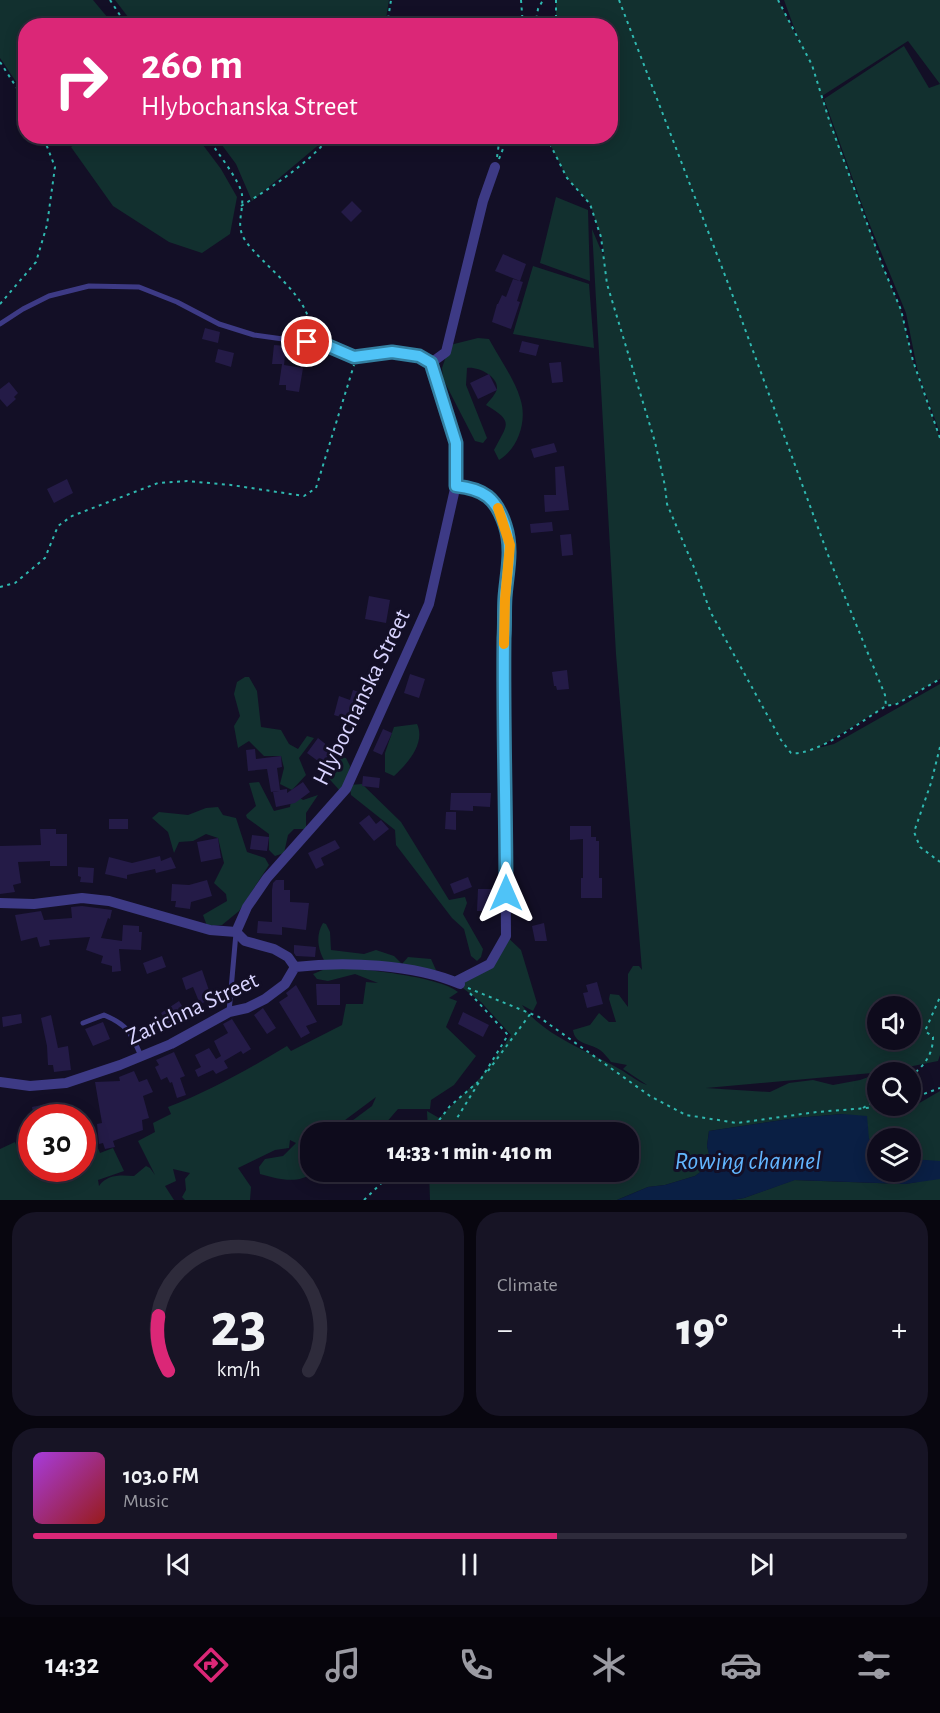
<!DOCTYPE html>
<meta charset="utf-8">
<style>
:root{--surface:#0e0b1c;--page:#171425;--text:#f1f3f6;--muted:#9b9ba3;--line:#2e2b3b;--accent:#db2777}
body{margin:0;font-family:"Alegreya Sans",sans-serif;background:var(--page);color:var(--text);height:100vh;display:flex;flex-direction:column;font-size:22px;white-space:nowrap}
*{box-sizing:border-box;margin:0}
p{font-size:20px;color:var(--muted)}
.icon{flex:none;width:33px;height:33px;fill:none;stroke:currentColor;stroke-width:2;stroke-linecap:round;stroke-linejoin:round}
.map{position:relative;height:1200px;overflow:hidden}
.sheet{display:flex;flex-direction:column;gap:12px;padding:12px;background:#08060f;flex:1}
.sheet>*{flex:none}
.guide{position:absolute;left:18px;top:18px;width:600px;height:126px;border-radius:24px;box-shadow:0 3px 15px #0003,0 0 0 2px var(--line);background:#db2777;color:#fff;overflow:hidden}
.buttons{position:absolute;left:867px;top:996px;display:grid;gap:12px}
.buttons a{display:grid;place-items:center;width:54px;height:54px;border-radius:50%;background:var(--surface);box-shadow:0 3px 15px #0003,0 0 0 2px var(--line);font-size:30px}
.speed{position:absolute;left:18px;top:1104px;display:flex;gap:12px;font-size:30px;font-weight:700;text-align:center}
.speed>*{display:grid;place-content:center;width:78px;height:78px;border-radius:50%;background:var(--surface);box-shadow:0 3px 15px #0003,0 0 0 2px var(--line);line-height:1}
.speed .limit{border:9px solid #d22;background:#fff;color:#111}
.pin{position:absolute;display:grid;place-items:center;width:51px;height:51px;color:#fff;margin:-26px;border:3px solid #fff;border-radius:50%;box-shadow:0 2px 6px #0007}
.me{position:absolute;width:66px;margin:-33px;rotate:0deg;stroke-linejoin:round;filter:drop-shadow(0 0 4px #0008)}
.turn{display:flex;align-items:center;gap:21px;height:126px;padding:0 24px;font-size:27px}
.turn .icon{width:78px;height:78px;stroke-width:2.5}
.turn b{display:block;font-size:42px;line-height:51px}
.big{font-size:45px;font-weight:800;line-height:1.1}
.sheet .widget{flex:1;display:flex;flex-direction:column;justify-content:center;gap:9px;min-width:0;padding:0 21px;border-radius:24px;background:var(--page)}
.sheet .dial{align-items:center;gap:0}
.dial svg{height:156px;overflow:visible;fill:none;stroke:var(--line);stroke-width:7;stroke-linecap:round;text-anchor:middle}
.dial text{fill:var(--text);stroke:none}
.song{display:flex;align-items:center;gap:18px}
.cover{width:72px;height:72px;border-radius:9px;background:linear-gradient(135deg,hsl(280 70% 55%),hsl(0 70% 35%))}
.played{height:6px;border-radius:3px;background:linear-gradient(90deg,var(--accent) 60%,var(--line) 60%)}
.keys{display:flex;justify-content:space-around;direction:ltr}
.heat{display:flex;justify-content:space-between;align-items:center;font-size:33px;direction:ltr}
.sheet .tiles{flex:1;display:grid;gap:12px;grid-template-columns:1fr 1fr}
.widget:last-child{grid-column:span 2}
.trip{position:absolute;left:300px;top:1122px;width:339px;height:60px;border-radius:24px;background:var(--surface);box-shadow:0 3px 15px #0003,0 0 0 2px var(--line);font-weight:800;line-height:60px;text-align:center}
.menu{display:flex;height:96px;justify-content:space-around;align-items:center;background:#06040b;color:var(--muted)}
.menu .icon{width:42px;height:42px}
.menu .current{color:var(--accent)}
.menu b{font-size:27px;color:var(--text)}
.map>svg:first-child{display:block}
</style>
<div class="map">
<svg width="940" height="1200" viewBox="0 0 940 1200">
<rect width="100%" height="100%" fill="#130f26"/>
<path fill="#12302f" fill-rule="evenodd" d="M0 0H93L113 24 26 26 25 95 0 58Z
M115 0H389L385 25 135 26Z
M556 0H778L799 41 784 0H940V433L918 373 906 313 865 213 824 99 904 46 929 88 940 84 908 41 822 96 883 267 901 310 913 361 940 438V679L897 704 886 706 818 748 834 744 940 684V1055L938 1061 883 1072 706 1088 770 1092 789 1083 813 1080 833 1085 860 1080 877 1074 876 1112 916 1105 940 1091V1200H732L744 1198 794 1180 905 1184 917 1182 929 1161 911 1159 910 1138H878L877 1143 869 1139 843 1114 796 1118 709 1131 707 1146 712 1164 695 1176 665 1185 648 1187 617 1200H430L429 1172H628V1132H428L427 1111 439 1118 481 1077 511 1035 481 1002 455 982 490 964 506 936 521 950 537 1003 533 1011 522 1005C543 1036 591 1052 623 1071 631 1076 638 1082 647 1085L623 1069 627 1065 611 1062C608 1058 604 1053 600 1050 590 1043 575 1045 573 1030L590 1025 599 1013 609 1022H616L609 999 610 994 619 995 628 1007V974L633 966H639L642 970 616 654 592 229 603 255 604 253 601 237 590 204 567 178 550 144 549 137 610 136V26L556 25ZM878 1006H910V1040H878Z
M84 137H197L221 169 237 197 230 234 202 253 169 242 113 206 71 147Z
M216 137H328L252 201 236 164Z
M556 197 588 210 590 281 540 263Z
M533 266 589 284 594 348 513 334Z
M478 338 489 339C498 356 515 380 520 398 528 420 518 449 499 460L494 450C508 423 514 422 486 405 489 401 497 393 497 388 498 376 477 366 467 368L466 385 487 438 483 443 475 441 443 379 442 368 450 345Z
M245 677H249L257 691 261 727 281 730 289 744 298 749 307 736 314 738 299 758 306 775 292 790 280 784 284 768 281 756H264L249 741 238 748 234 726 240 716 234 694 237 682Z
M417 724C426 743 407 764 394 776L385 772V753L394 727Z
M336 756 346 758 350 766 346 789 340 791 325 774Z
M259 782 274 811 290 807 292 793 303 800 318 795 306 813V829H294L288 835 284 853 275 856 269 850V834L247 818 246 815 256 806 249 783Z
M362 784 401 822 449 900 465 897 467 903 463 914 483 949 481 957 477 961 471 956 464 929 452 918 396 845 395 830 351 795 350 785Z
M218 807 223 815 236 818 247 852 265 858 269 865 239 911 222 925 207 926 203 915 227 901 226 894 214 883 224 863 218 838 206 834 193 841 179 842 174 853 168 832 152 818 159 812 188 815 206 808Z
M323 923 326 924 330 932 331 950 364 954 376 950 394 956 402 964 408 957 431 959 436 970 428 973 326 963C318 951 315 936 323 923Z
M330 967C357 968 439 976 458 992L449 998 457 1001 446 1027 476 1056 454 1085 431 1100 430 1109H398L378 1132H337L372 1106 376 1097 329 1132H310V1172H314C298 1185 278 1179 260 1174L259 1167 265 1159 283 1156 296 1143 290 1140 289 1148 275 1150 238 1168 251 1187 250 1200H185L182 1197 186 1190 185 1179 190 1173 173 1169 176 1181 165 1186 174 1200H0V1149L15 1142 26 1168 31 1166 32 1168H82L83 1120H86L100 1153 113 1148 124 1171 98 1180 99 1186C107 1174 121 1175 134 1176L146 1166 150 1168 155 1175 138 1141 155 1132 153 1123 171 1114 168 1107C210 1091 249 1069 287 1046L291 1051 342 1025 346 1004H363L366 982 378 983 355 974 328 981 317 979 313 974Z"/>
<path fill="#0a1f44" d="M843 1114 867 1116 869 1139 877 1143 878 1172H910L911 1159 940 1161V1179L905 1184 795 1180 744 1198 732 1200H617L648 1187 665 1185 695 1176 711 1164 707 1146 709 1131 796 1118Z"/>
<path fill="#241b47" d="M352 201 362 211 351 222 341 212Z
M503 254 526 264 520 281 495 271Z
M513 279 523 282 517 301 520 302 511 329 492 322 497 304H498L502 295 506 297Z
M205 328 220 332 218 343 202 339Z
M522 341 539 345 536 356 519 352Z
M274 345 286 346 284 365 303 368 299 392 286 390V385H279L282 364H272Z
M218 349 234 353 231 367 215 362Z
M561 362 563 382 552 383 549 363Z
M489 374 497 390 478 399 470 383Z
M9 382 18 393 14 397 16 399 7 407 0 399V389Z
M554 443 557 452 534 458 531 449Z
M564 466 569 510 545 512 544 495H556L555 467Z
M67 479 73 493 54 503 47 489Z
M552 522 553 531 531 533 530 524Z
M571 534 573 555 562 556 560 535Z
M369 596 390 600 386 623 365 619Z
M567 670 569 689 557 690 556 686H554L552 672Z
M410 674 425 679 419 698 404 693Z
M353 690 368 695 364 705 355 702 350 720 334 715 339 696 350 700Z
M383 729 392 733 382 755 373 751Z
M318 738 333 750 322 764 307 753Z
M255 749 256 759 281 756 282 767 277 768 280 790 287 789V793L303 782 310 792 295 803 276 807 273 792 279 791 271 792 267 769 248 771 246 750Z
M363 776 380 778 379 788 362 786Z
M451 793H491L490 807 473 806V811L450 810Z
M446 812H456V830L445 829Z
M369 815 376 824 381 820 389 829 374 841 359 823Z
M109 819H128V829H109Z
M570 826H591V837H596V841H599V878H602V898H581V878H583V839L570 840Z
M40 829H56V834H67V866H50V861L18 862 21 883 13 885 15 892 0 894V846L41 845Z
M252 835 269 837 267 851 250 849Z
M218 838 221 858 201 862 197 842Z
M335 840 340 848 321 858 324 865 316 869 308 853Z
M160 856 161 861 171 857 176 868 156 873 155 869 127 875V879L105 874 109 857 132 863Z
M78 867 94 868 93 883 80 882 81 877 78 876Z
M468 877 472 887 454 894 450 884Z
M207 880 212 896 191 902 190 909 175 907 176 901H171L172 884 189 885Z
M276 880H284V890H290V902L309 903 306 930 282 927V935L257 933 258 921 272 922V890L273 883Z
M478 889H493L492 911H477Z
M82 906 112 910 110 919 108 918 101 938 122 941 123 925 139 926V932H142L141 950 119 949 121 971 112 972V966L101 963 103 956 86 950 90 937 49 940 50 945 40 947 37 937 21 941 15 915 41 911 44 920 72 918 71 907Z
M544 923 547 941H535L532 926Z
M294 945 316 947 315 957 296 956 294 953Z
M162 956 166 967 147 974 143 963Z
M202 970 212 999 200 1004 193 987 186 990 182 978Z
M597 982 603 1004 587 1008 583 993 588 992 586 985Z
M316 984H340V1005H317Z
M296 985 317 1022 306 1026 310 1033 301 1038 279 1002 288 996 286 993Z
M179 1001 187 1014 169 1026 161 1013Z
M263 1008 276 1028 267 1034 254 1015Z
M463 1012 489 1025 483 1037 458 1024Z
M21 1014 22 1023 3 1027 2 1017Z
M51 1015 58 1048 68 1046 71 1070 54 1072 53 1065H48L47 1046 41 1018Z
M232 1019 251 1049 243 1054 241 1051 224 1061 228 1068 216 1074 213 1070 198 1077 195 1070 201 1067 195 1055 209 1048 216 1059 221 1056 214 1041 228 1033 223 1024Z
M103 1022 110 1039 93 1046 85 1029Z
M174 1052 185 1076 180 1078 186 1095 177 1098 172 1082 170 1083 167 1077 161 1080 155 1067 159 1065 156 1060Z
M134 1071 139 1082 147 1079 153 1092 143 1096 149 1118 142 1120 143 1130 113 1141 115 1147 105 1149 103 1143 99 1144 97 1124 102 1123 95 1082 120 1081 119 1077Z
M47 1104 49 1118H34L32 1107Z"/>
<g fill="none" stroke-linecap="round" stroke-linejoin="round">
<path stroke="#2fb8b0" stroke-width="2" stroke-dasharray="3 4.5" stroke-linecap="butt" d="M110 0 127 26
M521 0 523 26
M556 0V26
M619 0 731 291 831 563 885 695 886 706
M778 0 812 65 830 123 883 267 901 310 913 361 940 438
M387 26 391 0
M535 26 538 9 543 0
M0 62 26 102
M206 136C215 149 241 182 242 195 244 212 235 225 245 240 261 265 318 301 309 336
M549 136 550 144 567 178 590 204 601 237 607 284 655 442 665 486 667 504 693 565 711 613 781 740 791 753C817 756 863 720 886 706L897 704 940 679
M497 157 500 136
M499 159 508 136
M241 206C274 186 306 165 331 136
M0 304 36 262 47 225 55 167 43 136
M0 587 15 583 45 558 58 526 72 516 158 483 187 481 231 485 304 496 316 488 354 365
M940 747 931 783 914 832 920 847 940 862
M468 988 539 1017 650 1096 686 1115 737 1123 817 1112 892 1106
M488 1071 531 1013
M910 1077C924 1066 933 1055 933 1037L925 1031 940 997
M910 1099 940 1088
M863 1108 878 1099
M430 1132 450 1106 478 1082
M441 1132 454 1123 508 1035 467 990
M364 1200 393 1172"/>
<path stroke="#3d3a85" stroke-width="5" d="M0 324 23 309 49 296 89 286 139 287 177 302 219 324 254 335 326 345 354 357 392 352 419 356 431 363
M229 1012 236 933
M83 1023 104 1015C128 1025 131 1033 141 1056"/>
<path stroke="#3d3a85" stroke-width="10" d="M0 903 34 904 82 898 109 901 210 930 236 932 245 941 274 949 288 957 295 967
M236 932 247 907 267 878 346 789 429 604 457 480 456 443 431 363 446 352 483 201 495 167
M455 982 490 964 506 936 504 678 505 599 510 545 498 508 487 494 476 488 456 486
M0 1082 30 1086 66 1083 120 1065 171 1044 229 1012 247 1008 265 999 285 984 295 967C345 961 414 964 460 984"/>
</g>
<g fill="none" stroke-linecap="round" stroke-linejoin="round">
<g stroke="#337fa1" stroke-width="15">
<path id="route" d="M307 342 326 345 354 357 392 352 419 356 431 363 456 443V486C484 489 496 498 505 525 513 549 507 572 505 597 504 611 505 624 504 638 503 723 506 808 506 893"/>
</g>
<use href="#route" stroke="#4fc3f7" stroke-width="10"/>
<path stroke="#f59e0b" stroke-width="10" d="M498 508 510 545 505 599 504 644"/>
</g>
<g text-anchor="middle" stroke-width="6" stroke-linejoin="round" paint-order="stroke">
<g font-size="24" fill="#d9d4ff" stroke="#130f26">
<text transform="translate(361 697) rotate(-64)" y="8">Hlybochanska Street</text>
<text transform="translate(192 1008) rotate(-25)" y="8">Zarichna Street</text>
</g>
<g font-size="26" font-style="italic" fill="#62b6ff" stroke="#130f26">
<text x="748" y="1169">Rowing channel</text>
</g>
</g>
</svg>
<div class="buttons">
<a><svg class="icon" aria-label="sound" viewBox="0 0 24 24"><path d="M4 9h4l5-4v14l-5-4H4zM17 9q2 3 0 6"/></svg></a>
<a><svg class="icon" aria-label="search" viewBox="0 0 24 24"><circle cx="10" cy="10" r="6"/><path d="M15 15l6 6"/></svg></a>
<a><svg class="icon" aria-label="layers" viewBox="0 0 24 24"><path d="M12 4l9 5-9 5-9-5zM3 14l9 5 9-5"/></svg></a>
</div>
<div class="speed"><div class="limit">30</div></div>
<div class="pin" style="left:307px;top:342px;background:#d93025"><svg class="icon" aria-label="arrive" viewBox="0 0 24 24"><path d="M6 21V4h12l-3 4 3 4H6"/></svg></div>
<svg class="me" style="left:506px;top:893px" viewBox="-20 -20 40 40"><path d="M0-17L14 15 0 8-14 15z" fill="#4fc3f7" stroke="#fff" stroke-width="4"/></svg>
<div class="trip">14:33 · 1 min · 410 m</div>
<div class="guide">
<div class="turn"><svg class="icon" aria-label="right" viewBox="0 0 24 24"><path d="M7 20v-9h11M14 6l5 5-5 5"/></svg><div><b>260 m</b>Hlybochanska Street</div></div>
</div>
</div>
<section class="sheet">
<div class="tiles">
<div class="widget dial"><svg viewBox="0 0 100 80">
<path d="M14 69A42 42 0 1 1 86 69"/>
<path d="M14 69A42 42 0 0 1 9 41" stroke="#db2777"/>
<text x="50" y="56" font-size="32" font-weight="700">23</text>
<text x="50" y="72" font-size="11">km/h</text>
</svg></div>
<div class="widget"><p>Climate</p>
<div class="heat"><a>−</a><b class="big">19°</b><a>+</a></div>
</div>
<div class="widget">
<div class="song"><i class="cover"></i><div><b>103.0 FM</b><p>Music</p></div></div>
<div class="played"></div>
<div class="keys"><svg class="icon" aria-label="previous" viewBox="0 0 24 24"><path d="M18 5L8 12l10 7zM5 5v14"/></svg><svg class="icon" aria-label="pause" viewBox="0 0 24 24"><path d="M8 5v14M16 5v14"/></svg><svg class="icon" aria-label="next" viewBox="0 0 24 24"><path d="M6 5l10 7-10 7zM19 5v14"/></svg></div>
</div>
</div>
</section>
<nav class="menu">
<b>14:32</b>
<svg class="icon current" aria-label="directions" viewBox="0 0 24 24"><path d="M12 3l9 9-9 9-9-9zM9 14v-3h6M13 9l2 2-2 2"/></svg>
<svg class="icon" aria-label="music" viewBox="0 0 24 24"><path d="M9 18V5l10-2v13"/><circle cx="6" cy="18" r="3"/><circle cx="16" cy="16" r="3"/></svg>
<svg class="icon" aria-label="phone" viewBox="0 0 24 24"><path d="M5 4h4l2 5-3 2q2 4 5 5l2-3 5 2v4C11 20 4 13 5 4z"/></svg>
<svg class="icon" aria-label="climate" viewBox="0 0 24 24"><path d="M12 3v18M4 7l16 10M4 17L20 7"/></svg>
<svg class="icon" aria-label="car" viewBox="0 0 24 24"><path d="M5 17H2v-5l4-1 3-4h7l3 4 3 1v5h-3M9 17h6M6 11h13"/><circle cx="7" cy="17" r="2"/><circle cx="17" cy="17" r="2"/></svg>
<svg class="icon" aria-label="filters" viewBox="0 0 24 24"><path d="M4 7h16M4 17h16"/><circle cx="9" cy="7" r="2"/><circle cx="15" cy="17" r="2"/></svg>
</nav>
